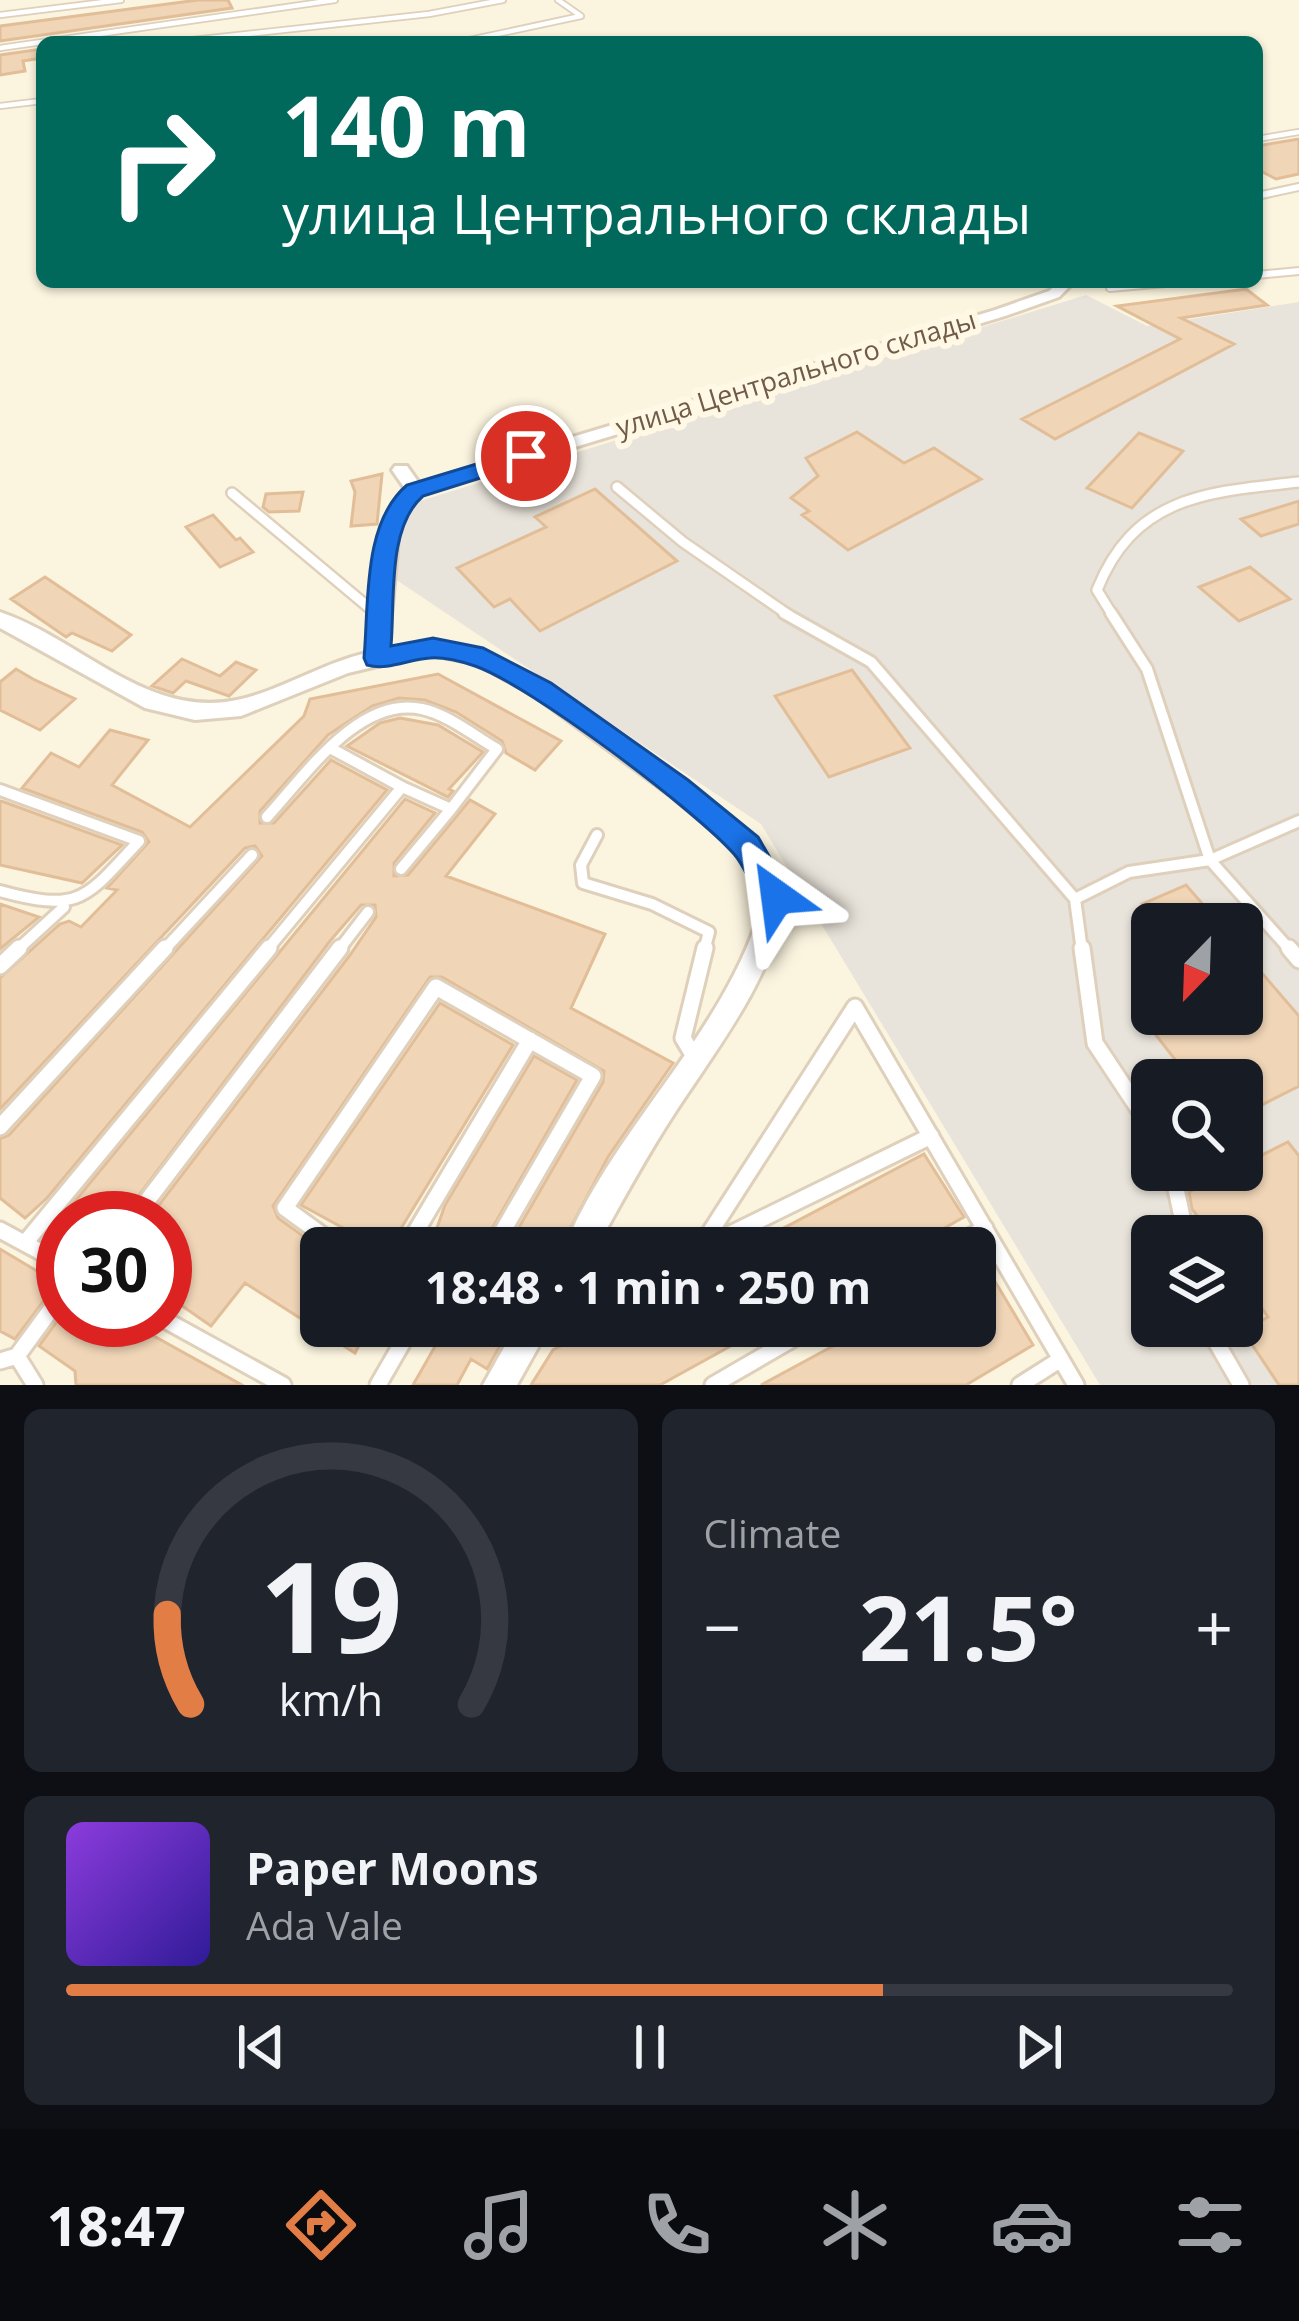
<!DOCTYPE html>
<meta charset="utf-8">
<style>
:root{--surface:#171b24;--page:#20242c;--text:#f1f3f6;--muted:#9ea1a6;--line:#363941;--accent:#e37d46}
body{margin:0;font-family:"Open Sans",sans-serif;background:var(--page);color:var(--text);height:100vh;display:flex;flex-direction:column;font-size:45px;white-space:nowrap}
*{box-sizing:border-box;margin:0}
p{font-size:39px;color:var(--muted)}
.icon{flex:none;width:66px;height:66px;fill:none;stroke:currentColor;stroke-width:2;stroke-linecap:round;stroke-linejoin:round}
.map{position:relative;height:1385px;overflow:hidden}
.side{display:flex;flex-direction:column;gap:24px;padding:24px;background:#0d0f14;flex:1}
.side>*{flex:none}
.guide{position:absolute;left:36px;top:36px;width:1227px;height:252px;border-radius:18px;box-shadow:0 3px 9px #0004;background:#00695c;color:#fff;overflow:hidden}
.needle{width:78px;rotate:203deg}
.fabs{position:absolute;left:1131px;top:903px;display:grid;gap:24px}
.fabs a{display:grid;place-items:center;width:132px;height:132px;border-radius:18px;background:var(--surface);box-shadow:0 3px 9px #0004;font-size:60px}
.speed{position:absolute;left:36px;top:1191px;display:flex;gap:24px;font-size:60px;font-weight:700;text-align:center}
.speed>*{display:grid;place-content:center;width:156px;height:156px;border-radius:50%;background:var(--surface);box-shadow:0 3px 9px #0004;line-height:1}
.speed .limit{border:18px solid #d22;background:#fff;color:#111}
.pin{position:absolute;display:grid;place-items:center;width:102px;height:102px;color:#fff;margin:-51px;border:6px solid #fff;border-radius:50%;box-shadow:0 3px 12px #0007}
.me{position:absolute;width:132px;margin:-66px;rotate:329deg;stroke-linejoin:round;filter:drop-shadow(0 0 9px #0008)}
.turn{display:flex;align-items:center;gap:42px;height:252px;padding:0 48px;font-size:54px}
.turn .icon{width:156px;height:156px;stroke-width:2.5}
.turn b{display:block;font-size:84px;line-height:102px}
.big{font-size:90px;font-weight:700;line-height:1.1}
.side .tile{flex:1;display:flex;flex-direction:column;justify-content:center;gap:18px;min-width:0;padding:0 42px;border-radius:18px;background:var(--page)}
.side .dial{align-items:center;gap:0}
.dial svg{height:312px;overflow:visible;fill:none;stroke:var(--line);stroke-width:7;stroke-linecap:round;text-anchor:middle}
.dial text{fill:var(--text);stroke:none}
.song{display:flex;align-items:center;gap:36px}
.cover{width:144px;height:144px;border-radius:18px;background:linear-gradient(135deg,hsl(270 70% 55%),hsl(250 70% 35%))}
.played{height:12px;border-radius:6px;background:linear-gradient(90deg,var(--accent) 70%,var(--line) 70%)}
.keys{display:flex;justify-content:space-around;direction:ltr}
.heat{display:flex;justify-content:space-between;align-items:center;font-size:66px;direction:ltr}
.side .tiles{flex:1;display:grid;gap:24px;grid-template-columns:1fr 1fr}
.tile:last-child{grid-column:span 2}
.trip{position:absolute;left:300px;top:1227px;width:696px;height:120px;border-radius:18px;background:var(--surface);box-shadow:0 3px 9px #0004;font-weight:700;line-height:120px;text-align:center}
.tab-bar{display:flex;height:192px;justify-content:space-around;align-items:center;background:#090b0e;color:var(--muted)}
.tab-bar .icon{width:84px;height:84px}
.tab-bar .selected{color:var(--accent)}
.tab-bar b{font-size:54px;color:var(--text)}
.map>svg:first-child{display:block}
</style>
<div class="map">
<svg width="1299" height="1385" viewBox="0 0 1299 1385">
<rect width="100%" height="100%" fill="#fbf4df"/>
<path fill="#e9e4db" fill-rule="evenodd" d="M1086 295 1147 326 1299 302V1385H1100L761 824 395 579 407 505ZM1152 924H1242V1014H1152ZM1152 1080H1242V1170H1152ZM1152 1236H1242V1326H1152Z"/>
<path fill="#f0d5b7" stroke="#e2be98" stroke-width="3" d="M198 0H228L232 8 0 41V26Z
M42 49V58L23 61 25 71 0 75V55Z
M1299 139V174L1276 179 1257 169V146Z
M1246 289 1267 305 1181 318 1234 344 1055 439 1022 419 1180 339 1117 306Z
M857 432 904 463 934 448 981 479 848 550 802 515 809 511 791 498 818 476 806 458Z
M1139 433 1183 451 1132 508 1087 488Z
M382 474 377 524 351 526 355 492 351 481Z
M595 489 677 561 540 631 510 599 494 607 457 568 546 527 535 517Z
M303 492 299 511 269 512 263 507 266 494Z
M1299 501V524L1261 536 1241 519Z
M213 515 236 540 240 538 253 552 220 567 186 527Z
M1250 567 1290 599 1239 621 1199 587Z
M45 577 131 635 112 651 72 633 66 637 11 599Z
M182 659 220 676 236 662 256 670 229 696 186 681 173 693 152 686Z
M16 669 33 679 75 699 40 730 0 710V682Z
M852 670 910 748 829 777 775 696Z
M438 674 561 741 535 770 506 753 502 741 456 712 425 700 399 698 372 706 328 735 260 811V823H274L331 760 387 790 47 1198 25 1218 0 1198V1139L9 1135 262 856 255 846 245 848 0 1109V978L60 924 69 921 81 927 117 890 107 888 149 842 142 832 22 788 51 753 79 767 110 730 148 740 112 785 190 827 304 716 310 699Z
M400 718 438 725 483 752 449 789 453 791 448 797 347 746 380 723Z
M405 799 435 813 394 863V876L408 875 470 800 495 814 446 876 605 934 571 1008 673 1063 608 1157 560 1248H507L603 1082 604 1071 442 977H430L273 1206 278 1218 321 1249V1326H369L355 1353 245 1283 211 1326 165 1294V1218H149L350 955 376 917 375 905H361L330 941 122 1218H78L67 1211Z
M0 801 4 802 122 845 82 883 0 865Z
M1186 885 1220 924H1158L1142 904Z
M0 904 39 917 0 949Z
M1242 950 1299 1016V1086L1242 1115V1080H1191L1145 1021 1159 1014H1242Z
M440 1003 513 1045 389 1248H380L301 1205Z
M534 1056 577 1080 481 1248H430L445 1205Z
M1288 1142 1299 1156V1385H1279L1243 1331 1268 1317 1242 1280V1236H1212L1192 1209 1189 1192 1232 1170H1242V1165Z
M924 1154 964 1217 909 1248H746Z
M975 1248 1033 1345 966 1385H761L870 1326H975Z
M0 1249 57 1283 15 1339 0 1331Z
M63 1313V1320H125L242 1385H76L75 1371 39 1346Z
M464 1326H511L487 1369 471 1359 457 1385H413L441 1336 454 1343Z
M598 1326H767L660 1385H531L553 1350Z"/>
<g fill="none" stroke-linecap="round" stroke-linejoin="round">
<g stroke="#dfd0bc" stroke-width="8">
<path id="lane-far4" d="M0 15 121 0
M43 42 335 0
M174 42 429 14 503 0
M460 42 581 16 558 0
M0 48 42 42
M0 106 42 101
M1257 139 1299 132"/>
</g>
<g stroke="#dfd0bc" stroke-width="10">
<path id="lane-far3" d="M1257 196 1299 187
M1257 275 1299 271
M1110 288 1177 282"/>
</g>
<g stroke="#dfd0bc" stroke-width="14">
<path id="lane-far2" d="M617 487 683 542 790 616
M232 493 379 616
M1113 616 1097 590C1135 495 1208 492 1299 482"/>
</g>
<g stroke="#dfd0bc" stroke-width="16">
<path id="lane-far1" d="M376 613 381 617
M784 613 871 662 1075 899 1129 872 1210 860 1291 951
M1111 613 1147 669 1210 860 1299 821
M332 749 402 787
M0 790 139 841C85 899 81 913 0 891
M267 817C304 777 359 695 422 709 449 715 474 736 497 749L451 809
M597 835 581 865 583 883 652 904 709 932 704 951
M1075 899 1082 951
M16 951 64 907
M163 951 252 855
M266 951 402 787 451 809 401 869
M338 951 368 912"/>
</g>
<g stroke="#dfd0bc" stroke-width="21">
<path id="lane" d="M1082 948 1095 1043 1152 1129
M1289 948 1299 960
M0 966 19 948
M695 1058 683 1038 705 948
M0 1127 165 948
M1172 1170 1186 1236
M134 1218 340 948
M0 1230 63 1264
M25 1243 269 948
M704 1247 931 1136
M340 1248 285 1208 436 987 593 1076 493 1248
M406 1248 530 1040
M700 1248 855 1007 1076 1385
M951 1248 985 1228
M165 1320 283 1385
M1207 1326 1241 1385
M17 1356 35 1385
M0 1361 17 1356 63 1293
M378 1385 412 1326
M713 1385 815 1326
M1020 1385 1061 1359"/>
</g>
<g stroke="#dfd0bc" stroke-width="6">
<path id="street" d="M1059 282H1074L1059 297 1005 316 421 494 404 514 399 528 388 649 433 641 483 651 549 684 686 781 755 839 789 897C767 985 725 1037 676 1111 647 1155 622 1202 596 1248H564C616 1123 729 1030 764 898L739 853 670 795 535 696 478 664 433 655 402 660 348 673 241 716 195 720 145 708 0 628V612C80 639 147 719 237 700 280 691 322 663 367 653L381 528 390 508 406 490 392 470 395 466H407L419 483 995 310 1049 291Z
M516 1326H550L517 1385H483Z"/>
</g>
<use href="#lane-far4" stroke="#fff" stroke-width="4.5"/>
<use href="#lane-far3" stroke="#fff" stroke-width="6"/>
<use href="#lane-far2" stroke="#fff" stroke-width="9"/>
<use href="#lane-far1" stroke="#fff" stroke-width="10"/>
<use href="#lane" stroke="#fff" stroke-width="15"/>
<use href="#street" fill="#fff" fill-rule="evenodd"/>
</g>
<path fill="#1a73e8" stroke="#114b97" stroke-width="3" d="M526 449 537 456 534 461 423 496C387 527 395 601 391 646L433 638 483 648 551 683 688 780 758 837 793 897 789 907 777 911C754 903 750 872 734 854 695 810 530 685 475 666 463 662 443 657 430 658 409 659 388 671 367 665L364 658C369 605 362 523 407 485Z"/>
<g text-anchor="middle" stroke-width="12" stroke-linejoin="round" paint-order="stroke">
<g font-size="27" fill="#705b48" stroke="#fff8e4">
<text transform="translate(796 374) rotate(-17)" y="9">улица Центрального склады</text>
</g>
</g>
</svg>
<div class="fabs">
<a><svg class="needle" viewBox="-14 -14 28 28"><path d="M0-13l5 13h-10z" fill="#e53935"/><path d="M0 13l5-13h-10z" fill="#9ea1a6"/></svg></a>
<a><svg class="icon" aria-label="search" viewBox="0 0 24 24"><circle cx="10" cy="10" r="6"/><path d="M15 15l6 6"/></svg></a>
<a><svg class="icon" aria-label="layers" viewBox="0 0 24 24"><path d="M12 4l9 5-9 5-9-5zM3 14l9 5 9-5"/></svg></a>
</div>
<div class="speed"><div class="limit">30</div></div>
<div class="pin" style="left:526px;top:456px;background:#d93025"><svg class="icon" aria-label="arrive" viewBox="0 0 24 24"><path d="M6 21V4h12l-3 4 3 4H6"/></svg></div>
<svg class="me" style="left:777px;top:897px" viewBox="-20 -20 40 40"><path d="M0-17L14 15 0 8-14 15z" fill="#1a73e8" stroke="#fff" stroke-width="4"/></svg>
<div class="trip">18:48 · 1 min · 250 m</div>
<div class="guide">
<div class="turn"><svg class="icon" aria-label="right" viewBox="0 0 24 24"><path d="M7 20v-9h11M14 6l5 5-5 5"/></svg><div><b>140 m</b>улица Центрального склады</div></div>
</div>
</div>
<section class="side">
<div class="tiles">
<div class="tile dial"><svg viewBox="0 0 100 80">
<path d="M14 69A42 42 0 1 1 86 69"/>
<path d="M14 69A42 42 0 0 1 8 46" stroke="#e37d46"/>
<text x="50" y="56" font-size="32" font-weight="700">19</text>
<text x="50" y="72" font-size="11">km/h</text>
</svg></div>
<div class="tile"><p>Climate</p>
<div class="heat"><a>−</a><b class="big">21.5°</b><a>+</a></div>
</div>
<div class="tile">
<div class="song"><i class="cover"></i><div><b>Paper Moons</b><p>Ada Vale</p></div></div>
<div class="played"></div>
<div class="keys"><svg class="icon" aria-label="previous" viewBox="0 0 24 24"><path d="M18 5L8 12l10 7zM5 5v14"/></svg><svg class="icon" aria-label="pause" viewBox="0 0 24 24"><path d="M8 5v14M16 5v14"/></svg><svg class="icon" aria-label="next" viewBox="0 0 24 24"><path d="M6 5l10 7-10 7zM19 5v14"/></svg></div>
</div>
</div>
</section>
<nav class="tab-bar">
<b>18:47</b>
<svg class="icon selected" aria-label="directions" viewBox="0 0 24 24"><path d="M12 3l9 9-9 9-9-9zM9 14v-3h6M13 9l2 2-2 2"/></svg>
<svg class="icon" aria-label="music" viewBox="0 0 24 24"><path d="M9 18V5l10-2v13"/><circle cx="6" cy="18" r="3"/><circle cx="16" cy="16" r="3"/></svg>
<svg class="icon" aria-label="phone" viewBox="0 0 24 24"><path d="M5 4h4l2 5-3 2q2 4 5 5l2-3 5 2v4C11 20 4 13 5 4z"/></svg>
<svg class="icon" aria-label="climate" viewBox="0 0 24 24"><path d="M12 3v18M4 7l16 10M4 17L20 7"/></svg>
<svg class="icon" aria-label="car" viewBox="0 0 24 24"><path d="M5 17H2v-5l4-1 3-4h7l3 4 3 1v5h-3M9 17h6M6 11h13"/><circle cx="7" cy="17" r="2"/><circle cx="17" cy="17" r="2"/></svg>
<svg class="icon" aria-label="filters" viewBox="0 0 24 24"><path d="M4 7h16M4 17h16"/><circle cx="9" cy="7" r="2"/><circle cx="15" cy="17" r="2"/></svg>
</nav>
